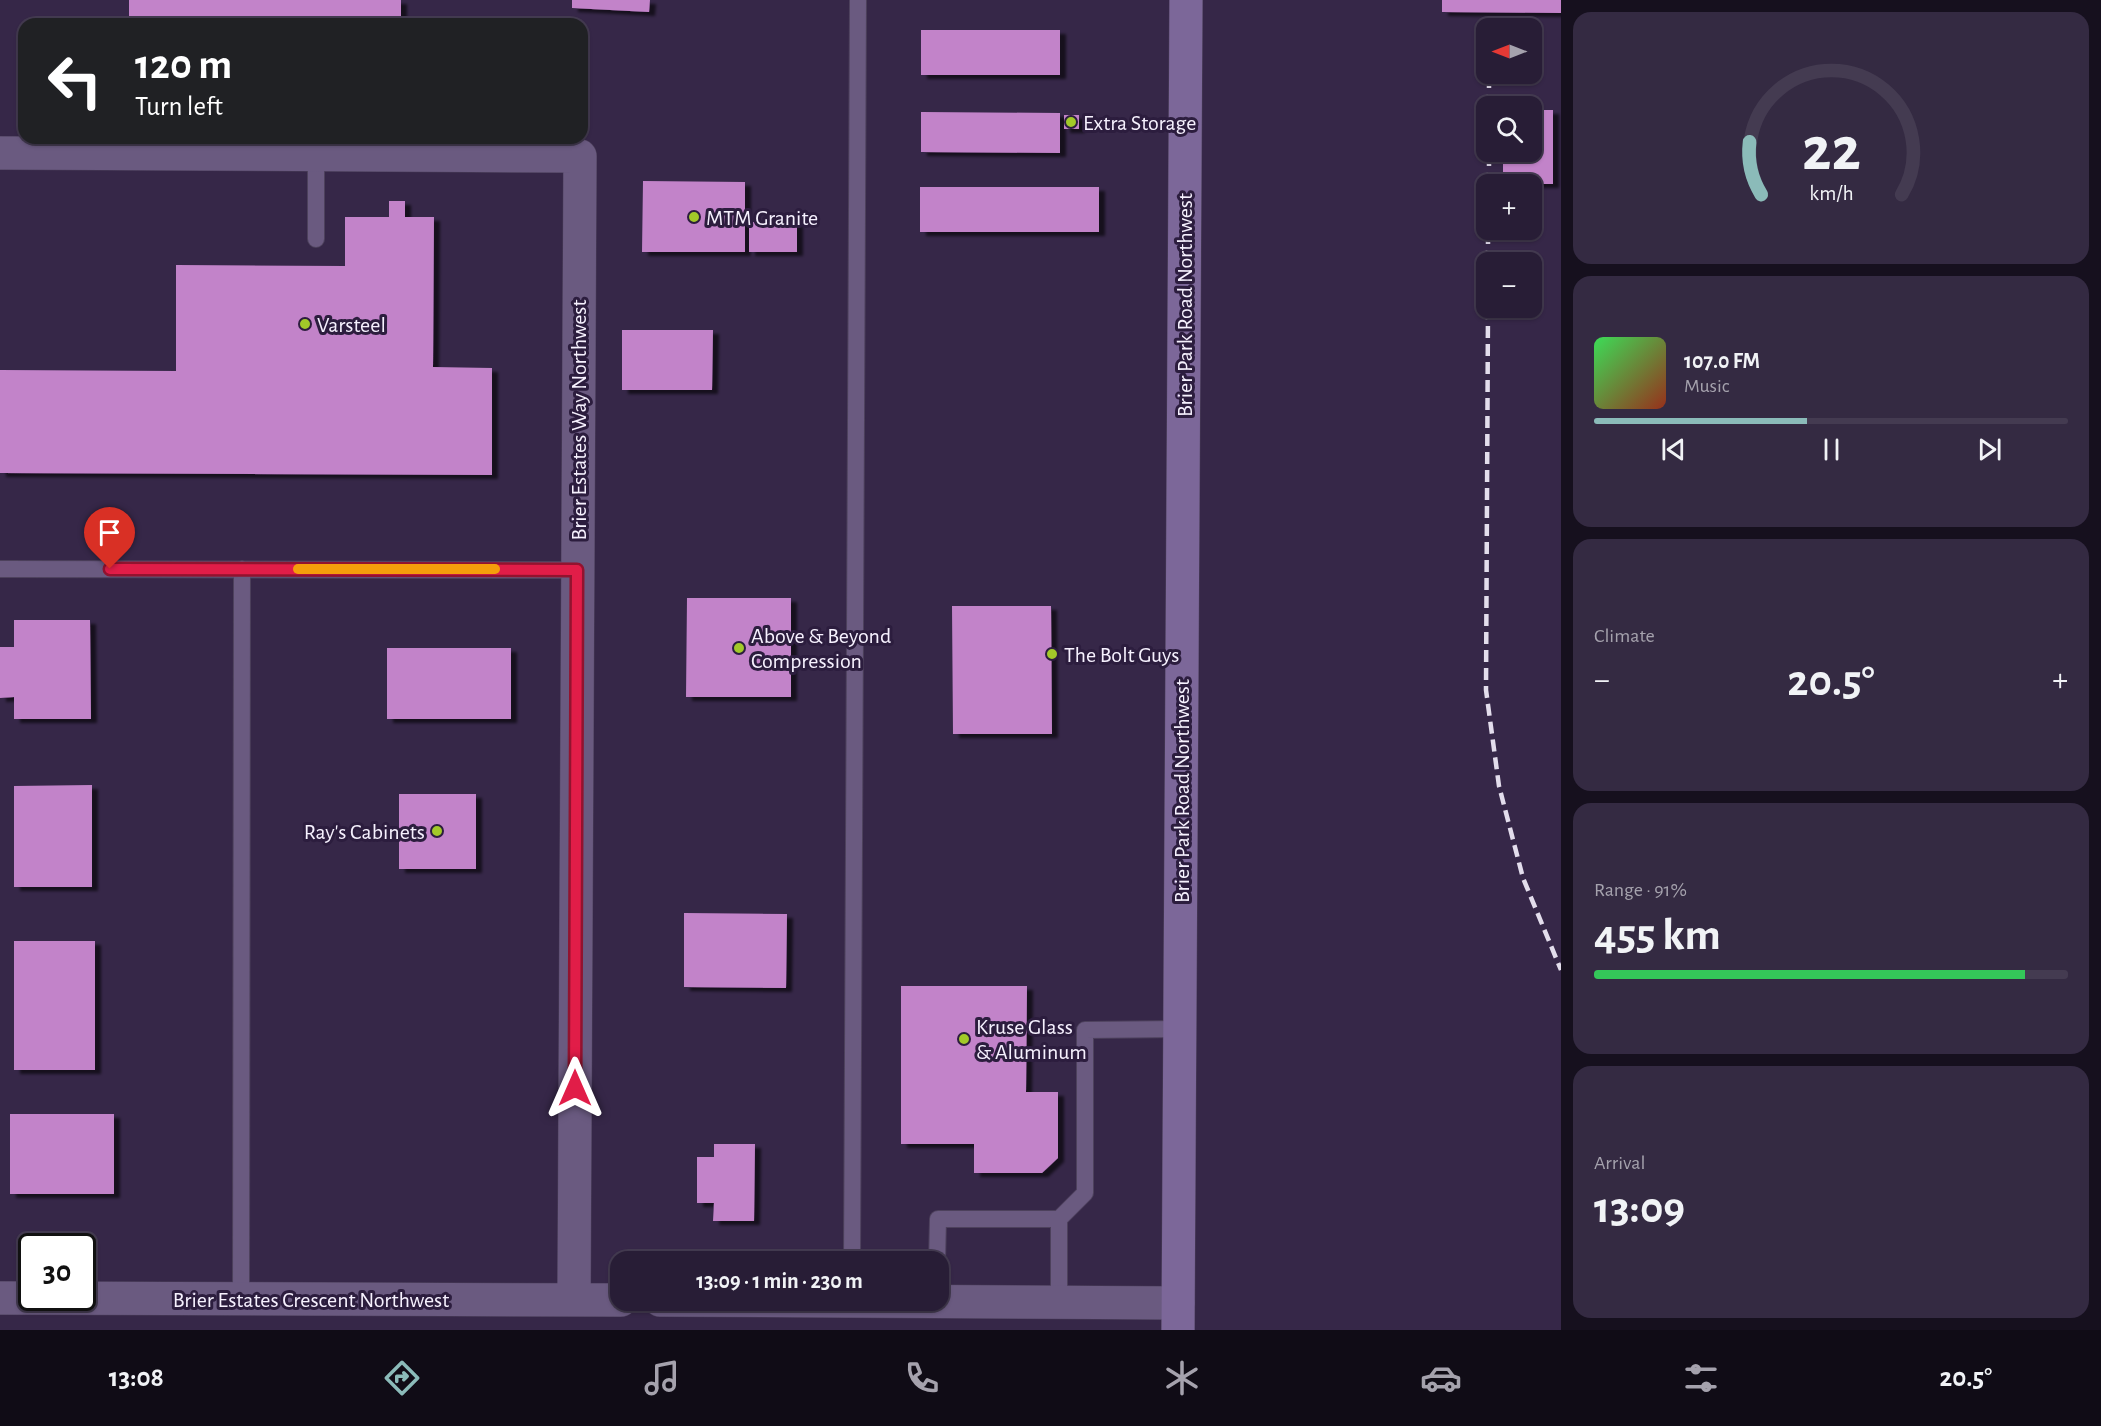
<!DOCTYPE html>
<meta charset="utf-8">
<style>
:root{--surface:#281d36;--page:#342a42;--text:#f1f3f6;--muted:#a5a2ad;--line:#443b51;--accent:#8bbbb9}
body{margin:0;font-family:"Alegreya Sans",sans-serif;background:var(--page);color:var(--text);height:100vh;display:flex;flex-direction:column;font-size:22px;white-space:nowrap}
*{box-sizing:border-box;margin:0}
p{font-size:20px;color:var(--muted)}
.icon{flex:none;width:33px;height:33px;fill:none;stroke:currentColor;stroke-width:2;stroke-linecap:round;stroke-linejoin:round}
.map{position:relative;flex:1;overflow:hidden}
.drawer{display:flex;flex-direction:column;gap:12px;padding:12px;background:#16101e;width:540px}
.drawer>*{flex:none}
.guide{position:absolute;left:18px;top:18px;width:570px;height:126px;border-radius:18px;box-shadow:0 2px 4px #0004,0 0 0 2px var(--line);background:#202124;color:#fff;overflow:hidden}
.needle{width:39px;rotate:270deg}
.buttons{position:absolute;left:1476px;top:18px;display:grid;gap:12px}
.buttons a{display:grid;place-items:center;width:66px;height:66px;border-radius:12px;background:var(--surface);box-shadow:0 2px 4px #0004,0 0 0 2px var(--line);font-size:30px}
.speed{position:absolute;left:18px;top:1233px;display:flex;gap:12px;font-size:30px;font-weight:700;text-align:center}
.speed>*{display:grid;place-content:center;width:78px;height:78px;border-radius:50%;background:var(--surface);box-shadow:0 2px 4px #0004,0 0 0 2px var(--line);line-height:1}
.speed .limit{border:3px solid #111;border-radius:9px;background:#fff;color:#111}
.pin{position:absolute;display:grid;place-items:center;width:51px;height:51px;color:#fff;margin:-62px -26px;border-radius:50% 50% 50% 0;rotate:-45deg;box-shadow:0 0 6px #0007}
.pin .icon{rotate:45deg}
.me{position:absolute;width:66px;margin:-33px;rotate:0deg;stroke-linejoin:round;filter:drop-shadow(0 0 4px #0008)}
.turn{display:flex;align-items:center;gap:21px;height:126px;padding:0 18px;font-size:27px}
.turn .icon{width:78px;height:78px;stroke-width:2.5}
.turn b{display:block;font-size:42px;line-height:51px}
.big{font-size:45px;font-weight:700;line-height:1.1}
.drawer .tile{flex:1;display:flex;flex-direction:column;justify-content:center;gap:9px;min-width:0;padding:0 21px;border-radius:18px;background:var(--page)}
.drawer .dial{align-items:center;gap:0}
.dial svg{height:156px;overflow:visible;fill:none;stroke:var(--line);stroke-width:7;stroke-linecap:round;text-anchor:middle}
.dial text{fill:var(--text);stroke:none}
.song{display:flex;align-items:center;gap:18px}
.cover{width:72px;height:72px;border-radius:9px;background:linear-gradient(135deg,hsl(130 70% 55%),hsl(10 70% 35%))}
.played{height:6px;border-radius:3px;background:linear-gradient(90deg,var(--accent) 45%,var(--line) 45%)}
.keys{display:flex;justify-content:space-around;direction:ltr}
.heat{display:flex;justify-content:space-between;align-items:center;font-size:33px;direction:ltr}
.charge{height:9px;border-radius:4px;background:linear-gradient(90deg,#34c759 91%,var(--line) 0)}
.trip{position:absolute;left:610px;top:1251px;width:339px;height:60px;border-radius:18px;background:var(--surface);box-shadow:0 2px 4px #0004,0 0 0 2px var(--line);font-weight:700;line-height:60px;text-align:center}
.tabs{display:flex;height:96px;justify-content:space-around;align-items:center;background:#100c16;color:var(--muted)}
.tabs .icon{width:42px;height:42px}
.tabs .active{color:var(--accent)}
.tabs b{font-size:27px;color:var(--text)}
main{display:flex;flex:1;min-height:0}
.map>svg:first-child{display:block}
</style>
<main>
<div class="map">
<svg width="1561" height="1330" viewBox="0 0 1561 1330">
<defs>
<filter id="shadow"><feDropShadow dx="6" dy="4" stdDeviation="1.5" flood-color="#0009"/></filter>
</defs>
<rect width="100%" height="100%" fill="#362748"/>
<path fill="#c283c9" filter="url(#shadow)" d="M129 0H401V24H129Z
M572 0H650L649 12 572 8Z
M1442 0H1561V13L1442 12Z
M921 30H1060V75H921Z
M1532 110H1553V184H1503V152H1532Z
M921 112 1060 113V153L921 152Z
M1064 115H1079V129H1064Z
M643 181 745 182V252H642Z
M920 187H1099V232H920Z
M389 201H405V217H434L433 367 492 368V475L0 473V370L176 371V265L345 266V217H389Z
M749 222H797V252H749Z
M622 330H713L712 390H622Z
M687 598H791V697H686Z
M952 606H1051L1052 734H953Z
M14 620H90L91 719H14V697L0 698V647H14Z
M387 648H511V719H387Z
M92 785V887H14V786Z
M399 794H476V869H399Z
M684 913 787 914 786 988 684 987Z
M14 941H95V1070H14Z
M901 986H1027L1026 1092H1058V1158L1042 1173H974V1144H901Z
M10 1114H114V1194H10Z
M714 1144H755L754 1221H713L714 1203H697V1157H714Z"/>
<g fill="none" stroke-linecap="round" stroke-linejoin="round">
<g stroke="#4d415c" stroke-width="18">
<path id="lane" d="M316 154V239
M0 569 577 570
M1059 1219V1302
M852 1262 858 0
M937 1262 938 1219H1059L1085 1193V1030L1179 1029
M241 1299 242 569"/>
</g>
<g stroke="#4d415c" stroke-width="34">
<path id="street" d="M0 153 580 156 574 1300
M0 1298 621 1300
M660 1300 1178 1303"/>
</g>
<g stroke="#4d415c" stroke-width="34">
<path id="secondary" d="M1178 1330 1186 0"/>
</g>
<use href="#lane" stroke="#6a5a80" stroke-width="16"/>
<use href="#street" stroke="#6a5a80" stroke-width="33"/>
<use href="#secondary" stroke="#7c6799" stroke-width="33"/>
<path stroke="#e3ddec" stroke-width="4.5" stroke-dasharray="12 6" stroke-linecap="butt" d="M1489 28V21
M1489 106V74
M1489 184V152
M1488 262V230
M1488 308 1486 690 1499 786 1523 878 1561 970"/>
</g>
<g fill="none" stroke-linecap="round" stroke-linejoin="round">
<g stroke="#92132f" stroke-width="15">
<path id="route" d="M110 569 577 570 575 1088"/>
</g>
<use href="#route" stroke="#e11d48" stroke-width="10"/>
<path stroke="#f59e0b" stroke-width="10" d="M298 569H495"/>
</g>
<g fill="#a2c929" stroke="#2c1d3e" stroke-width="2">
<circle cx="1071" cy="122" r="6"/>
<circle cx="694" cy="217" r="6"/>
<circle cx="305" cy="324" r="6"/>
<circle cx="739" cy="648" r="6"/>
<circle cx="1052" cy="654" r="6"/>
<circle cx="437" cy="831" r="6"/>
<circle cx="964" cy="1039" r="6"/>
</g>
<g text-anchor="middle" stroke-width="6" stroke-linejoin="round" paint-order="stroke">
<g font-size="22" fill="#f6f1fe" stroke="#2c1d3e" text-anchor="start">
<text x="1083" y="130">Extra Storage</text>
<text x="706" y="225">MTM Granite</text>
<text x="317" y="332">Varsteel</text>
<text x="751" y="643">Above &amp; Beyond<tspan x="751" dy="25">Compression</tspan></text>
<text x="1064" y="662">The Bolt Guys</text>
<text x="425" y="839" text-anchor="end">Ray's Cabinets</text>
<text x="976" y="1034">Kruse Glass<tspan x="976" dy="25">&amp; Aluminum</tspan></text>
</g>
<g font-size="22" fill="#f6f1fe" stroke="#2c1d3e">
<text transform="translate(1184 305) rotate(-90)" y="8">Brier Park Road Northwest</text>
<text transform="translate(578 420) rotate(-90)" y="8">Brier Estates Way Northwest</text>
<text transform="translate(1181 791) rotate(-90)" y="8">Brier Park Road Northwest</text>
<text x="311" y="1307">Brier Estates Crescent Northwest</text>
</g>
</g>
</svg>
<div class="buttons">
<a><svg class="needle" viewBox="-14 -14 28 28"><path d="M0-13l5 13h-10z" fill="#e53935"/><path d="M0 13l5-13h-10z" fill="#a5a2ad"/></svg></a>
<a><svg class="icon" aria-label="search" viewBox="0 0 24 24"><circle cx="10" cy="10" r="6"/><path d="M15 15l6 6"/></svg></a>
<a>+</a>
<a>−</a>
</div>
<div class="speed"><div class="limit">30</div></div>
<div class="pin" style="left:110px;top:569px;background:#d93025"><svg class="icon" aria-label="arrive" viewBox="0 0 24 24"><path d="M6 21V4h12l-3 4 3 4H6"/></svg></div>
<svg class="me" style="left:575px;top:1088px" viewBox="-20 -20 40 40"><path d="M0-17L14 15 0 8-14 15z" fill="#e11d48" stroke="#fff" stroke-width="4"/></svg>
<div class="trip">13:09 · 1 min · 230 m</div>
<div class="guide">
<div class="turn"><svg class="icon" aria-label="left" viewBox="0 0 24 24"><path d="M17 20v-9H6M10 6l-5 5 5 5"/></svg><div><b>120 m</b>Turn left</div></div>
</div>
</div>
<section class="drawer">
<div class="tile dial"><svg viewBox="0 0 100 80">
<path d="M14 69A42 42 0 1 1 86 69"/>
<path d="M14 69A42 42 0 0 1 8 42" stroke="#8bbbb9"/>
<text x="50" y="56" font-size="32" font-weight="700">22</text>
<text x="50" y="72" font-size="11">km/h</text>
</svg></div>
<div class="tile">
<div class="song"><i class="cover"></i><div><b>107.0 FM</b><p>Music</p></div></div>
<div class="played"></div>
<div class="keys"><svg class="icon" aria-label="previous" viewBox="0 0 24 24"><path d="M18 5L8 12l10 7zM5 5v14"/></svg><svg class="icon" aria-label="pause" viewBox="0 0 24 24"><path d="M8 5v14M16 5v14"/></svg><svg class="icon" aria-label="next" viewBox="0 0 24 24"><path d="M6 5l10 7-10 7zM19 5v14"/></svg></div>
</div>
<div class="tile"><p>Climate</p>
<div class="heat"><a>−</a><b class="big">20.5°</b><a>+</a></div>
</div>
<div class="tile"><p>Range · 91%</p><b class="big">455 km</b><div class="charge"></div></div>
<div class="tile"><p>Arrival</p><b class="big">13:09</b></div>
</section>
</main>
<nav class="tabs">
<b>13:08</b>
<svg class="icon active" aria-label="directions" viewBox="0 0 24 24"><path d="M12 3l9 9-9 9-9-9zM9 14v-3h6M13 9l2 2-2 2"/></svg>
<svg class="icon" aria-label="music" viewBox="0 0 24 24"><path d="M9 18V5l10-2v13"/><circle cx="6" cy="18" r="3"/><circle cx="16" cy="16" r="3"/></svg>
<svg class="icon" aria-label="phone" viewBox="0 0 24 24"><path d="M5 4h4l2 5-3 2q2 4 5 5l2-3 5 2v4C11 20 4 13 5 4z"/></svg>
<svg class="icon" aria-label="climate" viewBox="0 0 24 24"><path d="M12 3v18M4 7l16 10M4 17L20 7"/></svg>
<svg class="icon" aria-label="car" viewBox="0 0 24 24"><path d="M5 17H2v-5l4-1 3-4h7l3 4 3 1v5h-3M9 17h6M6 11h13"/><circle cx="7" cy="17" r="2"/><circle cx="17" cy="17" r="2"/></svg>
<svg class="icon" aria-label="filters" viewBox="0 0 24 24"><path d="M4 7h16M4 17h16"/><circle cx="9" cy="7" r="2"/><circle cx="15" cy="17" r="2"/></svg>
<b>20.5°</b>
</nav>
